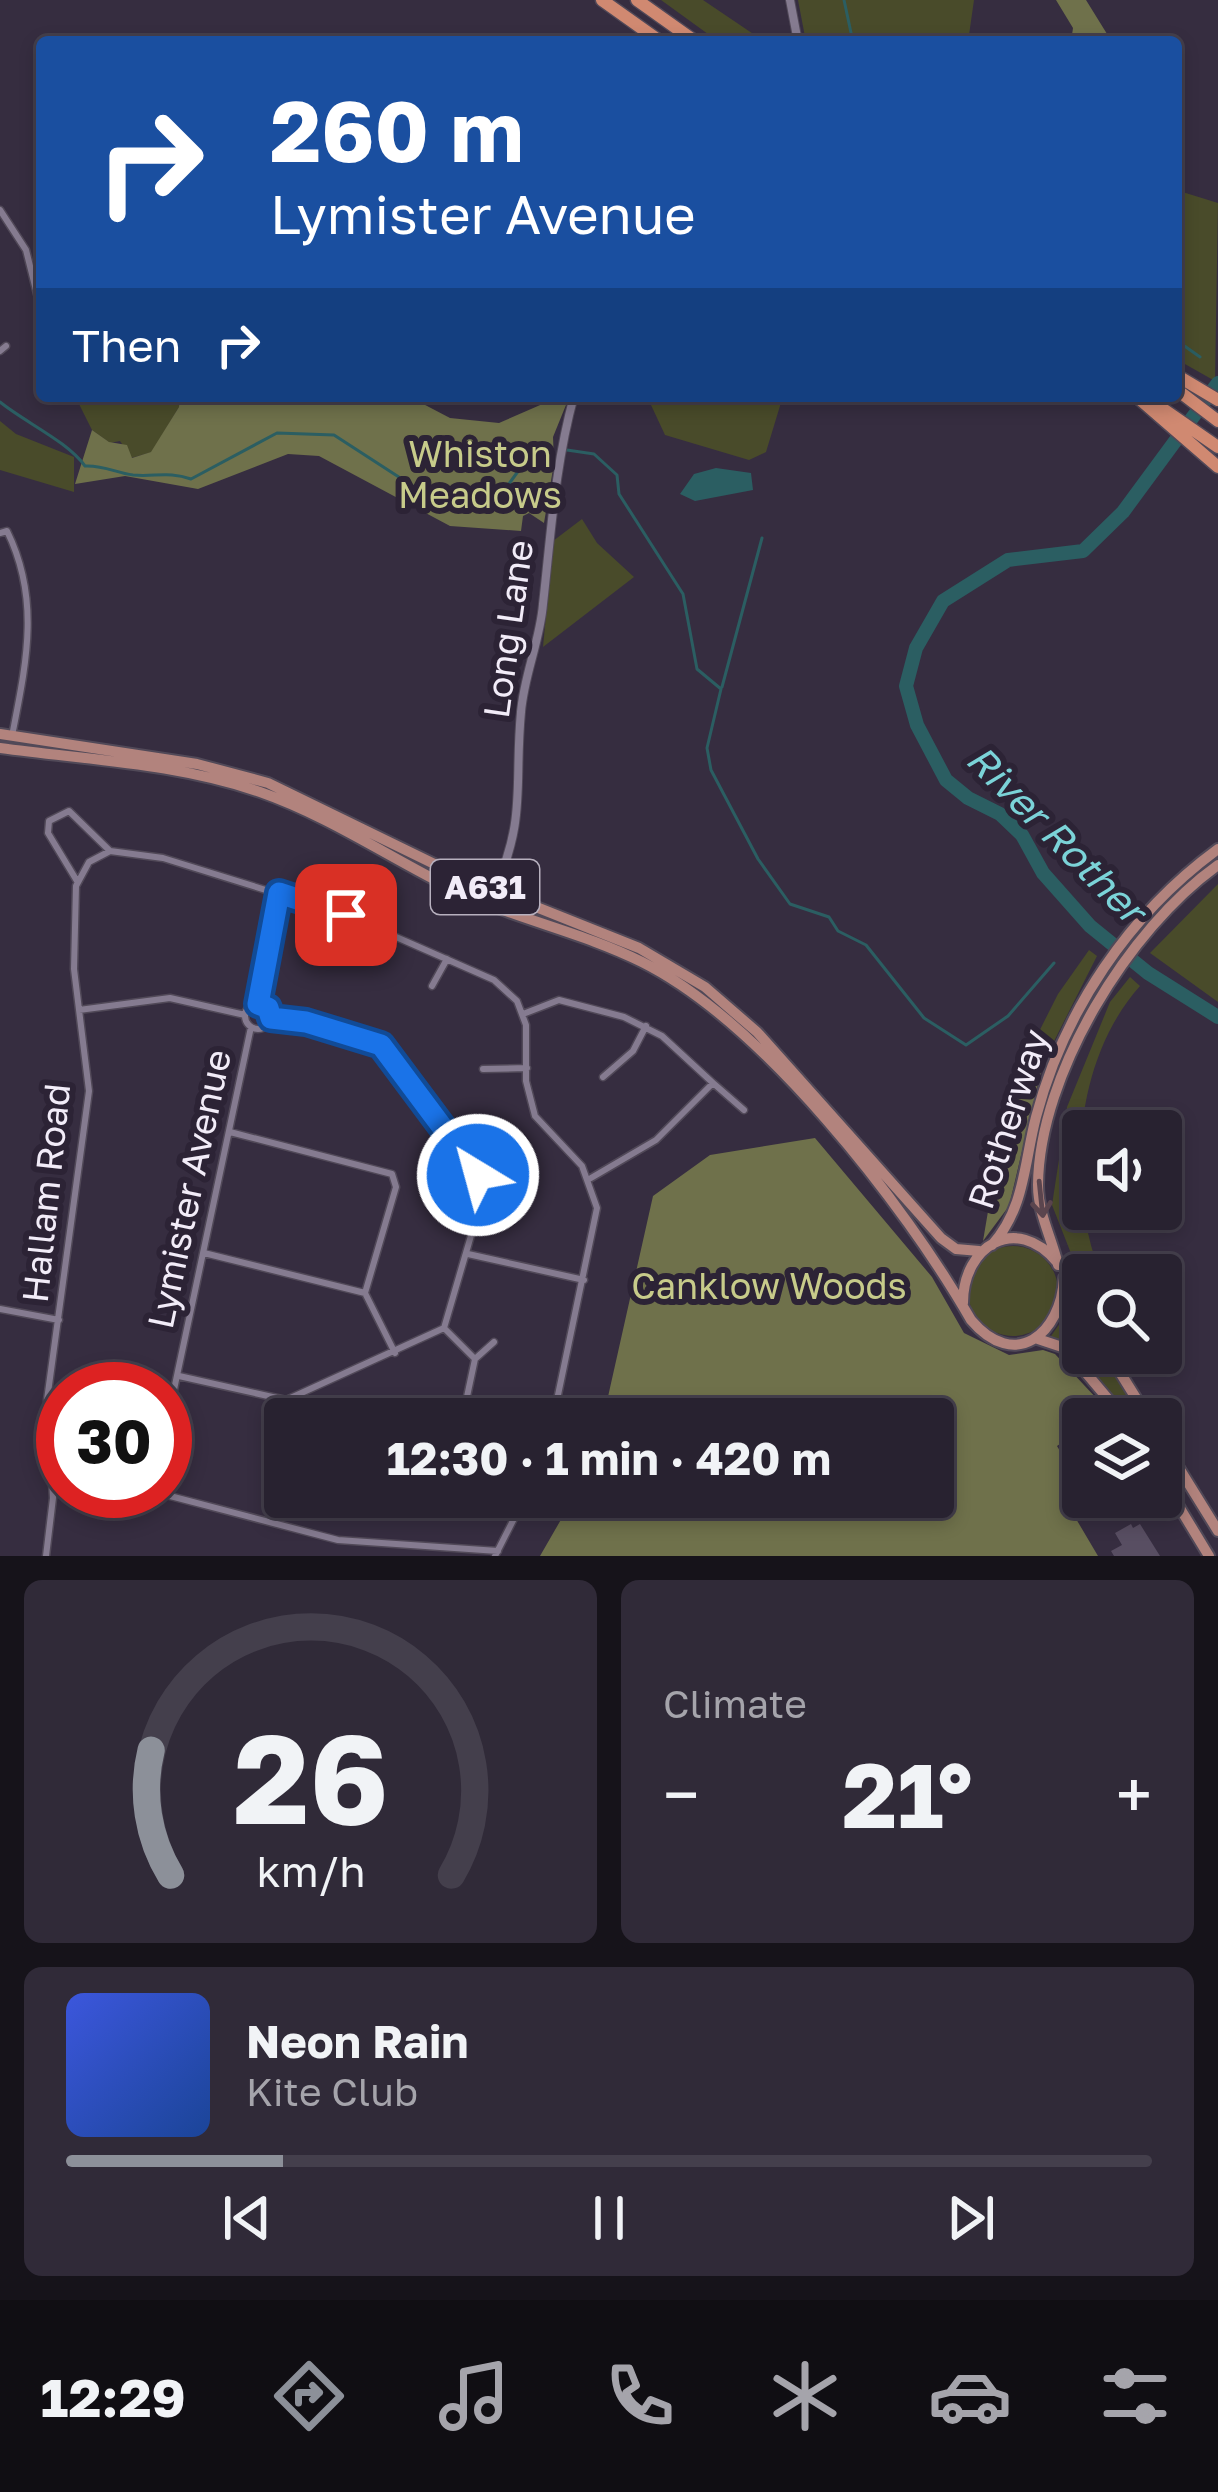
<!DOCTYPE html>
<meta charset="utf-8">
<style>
:root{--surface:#282230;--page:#302a38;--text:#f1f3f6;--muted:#a5a4ab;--line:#443f4c;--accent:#8c9099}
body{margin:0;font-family:"Golos Text",sans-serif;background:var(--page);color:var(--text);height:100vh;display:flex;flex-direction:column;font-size:45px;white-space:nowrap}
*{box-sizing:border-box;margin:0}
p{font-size:39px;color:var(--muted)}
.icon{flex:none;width:66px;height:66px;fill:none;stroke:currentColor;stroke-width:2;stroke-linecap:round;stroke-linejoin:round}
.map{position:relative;height:1556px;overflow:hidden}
.drawer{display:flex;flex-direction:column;gap:24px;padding:24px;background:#16131a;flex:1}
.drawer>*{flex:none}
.top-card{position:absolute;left:36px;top:36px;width:1146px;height:366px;border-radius:12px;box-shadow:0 6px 18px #0003,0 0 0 3px var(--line);background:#1a4fa0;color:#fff;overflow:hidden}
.buttons{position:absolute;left:1062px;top:1110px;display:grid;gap:24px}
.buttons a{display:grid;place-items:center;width:120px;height:120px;border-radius:12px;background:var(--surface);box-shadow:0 6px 18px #0003,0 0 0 3px var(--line);font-size:60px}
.speed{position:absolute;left:36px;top:1362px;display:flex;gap:24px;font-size:60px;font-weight:700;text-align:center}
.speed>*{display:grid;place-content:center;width:156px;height:156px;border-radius:50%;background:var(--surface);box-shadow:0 6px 18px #0003,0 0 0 3px var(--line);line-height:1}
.speed .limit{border:18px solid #d22;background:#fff;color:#111}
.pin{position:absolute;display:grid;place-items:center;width:102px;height:102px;color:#fff;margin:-51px;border-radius:24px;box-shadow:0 6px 18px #0006}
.me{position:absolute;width:132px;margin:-66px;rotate:323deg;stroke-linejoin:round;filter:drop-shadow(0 0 9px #0008)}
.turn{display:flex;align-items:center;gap:42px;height:252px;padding:0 36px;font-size:54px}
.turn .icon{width:156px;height:156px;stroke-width:2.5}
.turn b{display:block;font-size:84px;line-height:102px}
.then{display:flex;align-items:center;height:114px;padding:0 36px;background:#0003;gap:24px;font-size:45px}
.big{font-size:90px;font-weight:700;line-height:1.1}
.drawer .widget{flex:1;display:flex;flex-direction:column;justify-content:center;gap:18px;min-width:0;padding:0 42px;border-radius:18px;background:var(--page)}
.drawer .dial{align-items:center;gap:0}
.dial svg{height:312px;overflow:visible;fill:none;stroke:var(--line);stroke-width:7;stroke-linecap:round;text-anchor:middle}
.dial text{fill:var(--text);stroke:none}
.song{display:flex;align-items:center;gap:36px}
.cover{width:144px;height:144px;border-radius:18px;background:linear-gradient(135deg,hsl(230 70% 55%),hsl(220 70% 35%))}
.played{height:12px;border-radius:6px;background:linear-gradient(90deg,var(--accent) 20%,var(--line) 20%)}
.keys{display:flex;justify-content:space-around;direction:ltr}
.heat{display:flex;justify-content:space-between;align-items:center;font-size:66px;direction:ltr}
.drawer .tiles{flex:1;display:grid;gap:24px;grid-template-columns:1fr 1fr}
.widget:last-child{grid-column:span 2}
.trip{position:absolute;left:264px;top:1398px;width:690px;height:120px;border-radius:12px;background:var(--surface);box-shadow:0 6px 18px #0003,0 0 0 3px var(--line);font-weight:700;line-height:120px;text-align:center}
.dock{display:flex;height:192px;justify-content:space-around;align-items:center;background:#100e13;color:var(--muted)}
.dock .icon{width:84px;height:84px}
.dock .current{color:var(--accent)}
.dock b{font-size:54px;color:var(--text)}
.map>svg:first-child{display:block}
</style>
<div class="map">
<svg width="1218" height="1556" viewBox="0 0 1218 1556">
<rect width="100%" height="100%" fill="#362d40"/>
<path fill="#494b2a" d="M661 0H703L765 42H719Z
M798 0H974L968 42H806Z
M1176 190 1218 203 1215 381 1176 359Z
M75 396H180L179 407 152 452 131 458 120 441 110 443 92 430Z
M653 396H783L766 452 749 460 665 435 651 405Z
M0 421 16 434 74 457V492L0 470Z
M582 519 597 543 634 577 543 647 553 541Z
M1218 884V1002L1150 953Z
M1089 950 1097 956 1043 1063 1008 1093 1058 994Z
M1130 977 1140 986C1073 1061 1066 1188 1101 1275H1083V1284L1052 1205 1067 1107 1110 1002Z
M968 1291a45 45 0 1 1 90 0a45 45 0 1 1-90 0Z
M1072 1306 1083 1324V1353H1101L1143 1419H1131L1085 1362 1051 1336Z"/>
<path fill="#6f714b" d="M1056 0H1086L1112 42H1071L1073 28Z
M180 396H408L450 418 499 423 554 399 568 400 553 437 554 463 544 523 529 513 523 516 521 531 450 526 319 456 288 454 198 489 125 476 75 484 92 430 109 442 127 445 132 458 151 452 179 407Z
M1043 1063 1009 1206 983 1241 1008 1093Z
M815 1138 932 1277 964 1333 1009 1355 1043 1350 1055 1354 1112 1415 1083 1419V1428L1057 1446 1076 1478 1059 1490 1098 1556H540L574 1497H933V1419H603L653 1196 710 1155Z"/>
<path fill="#2b5e62" d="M413 447 470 452 505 449 509 456C484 480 441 472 414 455Z
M716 468 751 473 753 490 695 501 680 494 694 474Z"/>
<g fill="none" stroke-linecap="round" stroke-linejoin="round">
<path stroke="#2b5e62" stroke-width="3" d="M844 0 853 42
M1176 340 1200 357
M0 402C26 423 67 441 85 466 104 465 116 473 133 475 155 477 169 471 191 479L277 433 334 435 442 505 470 506 503 492 535 448 548 444
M567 450 594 454 617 475 619 494 683 594 697 669 721 689 707 748 711 770 758 859 790 904 829 917 838 931 866 945 924 1018 966 1045 1008 1016 1054 963
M722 687 762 538"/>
<path stroke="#2b5e62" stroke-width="14" d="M1218 383 1123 512 1083 551 1008 560 943 601 916 648 906 686 917 725 946 780 968 798 1000 814 1022 835 1043 873 1090 926 1148 973 1218 1017"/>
</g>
<path fill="#584e62" d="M1131 1524 1133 1528 1140 1524 1160 1556H1114L1111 1551 1122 1545 1115 1533Z"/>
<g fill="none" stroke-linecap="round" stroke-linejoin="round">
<g stroke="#514958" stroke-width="9">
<path id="minor" d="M0 210 26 250 42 314
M0 351 6 346
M0 533 7 531C41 600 26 664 12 736
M77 881 48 833 49 821 69 811 110 851
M432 986 447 959
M245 1016a13 13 0 1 1 26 0a13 13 0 1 1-26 0Z
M258 1004 279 893
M79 1010 170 998 245 1015
M523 1014 559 1000 624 1017 662 1036 713 1083 656 1140 591 1178
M271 1018 306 1022 381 1045 478 1175 482 1198 444 1328
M483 1069 527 1068
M603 1077 633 1051 646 1026
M713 1083 744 1110
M230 1132 392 1174 396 1187 365 1293
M204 1253 365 1293 395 1353
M468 1254 584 1280
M0 1309 59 1320
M444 1328 475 1359 465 1406 447 1419
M475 1359 494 1342
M179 1376 286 1400 444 1328
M298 1397 304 1419
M165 1432 251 1027
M151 1491 338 1540 498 1551
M46 1556 53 1498 47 1400 89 1091 74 969 76 886 89 862 110 851 163 858 346 915 494 980 517 1001 526 1025V1081L535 1116 582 1166 597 1208 553 1419
M495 1556 525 1497"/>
</g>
<g stroke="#514958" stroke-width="10">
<path id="tertiary" d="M790 0 798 42
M505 870 529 900
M460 873 480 876 503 870
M513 912 494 891C527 818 514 786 521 712 524 675 540 641 543 604 551 533 555 465 574 396"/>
</g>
<g stroke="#514958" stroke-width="14">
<path id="primary" d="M0 734 197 764 268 783 461 877 639 948 705 987 757 1032 941 1238 956 1249 979 1251
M0 748C87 760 176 763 260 792 329 816 390 858 455 890 515 919 582 932 642 962 762 1022 904 1203 971 1320 1015 1372 1061 1334 1064 1278
M992 1245C1025 1208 1024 1163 1036 1117 1064 1011 1129 914 1218 849
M1058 1265C1052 1238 1038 1214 1038 1185 1039 1074 1129 928 1218 865
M1065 1279 1083 1313
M963 1303C963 1246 1016 1213 1057 1262
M1038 1339 1065 1348 1125 1419
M1108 1353 1149 1419
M1161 1439 1218 1531
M1161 1477 1209 1556"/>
</g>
<g stroke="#514958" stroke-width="15">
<path id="motorway" d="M602 0 661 42
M637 0 696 42
M1176 375 1218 400
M1176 389 1218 421
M1136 396 1218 467
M1150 400 1218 447"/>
</g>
<use href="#minor" stroke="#857b90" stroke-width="6"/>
<use href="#tertiary" stroke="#857b90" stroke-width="8"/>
<use href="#primary" stroke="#b2837d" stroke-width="10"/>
<use href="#motorway" stroke="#d08971" stroke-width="12"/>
</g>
<defs><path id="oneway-shaft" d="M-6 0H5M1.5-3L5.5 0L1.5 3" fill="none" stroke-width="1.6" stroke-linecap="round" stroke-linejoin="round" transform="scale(3)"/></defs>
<use stroke="#5b454e" href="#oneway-shaft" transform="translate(1041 1199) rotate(84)"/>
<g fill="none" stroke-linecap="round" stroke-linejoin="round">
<g stroke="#114b97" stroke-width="30">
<path id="route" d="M346 915 279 893 258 1004 268 1008 271 1018 306 1022 381 1045 478 1175"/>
</g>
<use href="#route" stroke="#1a73e8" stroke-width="21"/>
</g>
<g text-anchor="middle" stroke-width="12" stroke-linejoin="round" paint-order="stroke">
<rect fill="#2c2335" stroke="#b7b0be" stroke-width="3" x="431" y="860" width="108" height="54" rx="9"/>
<g font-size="33" font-weight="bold" fill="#f2ecf8">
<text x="485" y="899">A631</text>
</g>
<g font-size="36" fill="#c7cb8a" stroke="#2c2335">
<text x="480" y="467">Whiston<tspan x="480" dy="41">Meadows</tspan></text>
<text x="769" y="1299">Canklow Woods</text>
</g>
<g font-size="36" fill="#f2ecf8" stroke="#2c2335">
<text transform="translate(508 629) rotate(-82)" y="13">Long Lane</text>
<text transform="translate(1008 1119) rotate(-72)" y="13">Rotherway</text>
<text transform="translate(189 1189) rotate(-78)" y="13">Lymister Avenue</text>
<text transform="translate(46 1193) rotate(-84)" y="13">Hallam Road</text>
</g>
<g font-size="39" font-style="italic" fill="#7bd3d8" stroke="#2c2335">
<text transform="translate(1056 834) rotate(45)" y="14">River Rother</text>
</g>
</g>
</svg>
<div class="buttons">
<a><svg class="icon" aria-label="sound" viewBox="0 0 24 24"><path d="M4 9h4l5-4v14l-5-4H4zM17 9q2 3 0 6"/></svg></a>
<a><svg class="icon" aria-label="search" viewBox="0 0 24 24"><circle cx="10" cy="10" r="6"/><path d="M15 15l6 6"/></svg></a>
<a><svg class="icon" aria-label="layers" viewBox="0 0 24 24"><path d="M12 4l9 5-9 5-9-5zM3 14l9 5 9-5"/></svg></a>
</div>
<div class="speed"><div class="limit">30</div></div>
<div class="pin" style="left:346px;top:915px;background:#d93025"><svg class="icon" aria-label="arrive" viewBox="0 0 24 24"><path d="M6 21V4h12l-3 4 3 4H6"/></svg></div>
<svg class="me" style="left:478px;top:1175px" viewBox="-20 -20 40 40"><circle r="17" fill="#1a73e8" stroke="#fff" stroke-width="3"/><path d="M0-11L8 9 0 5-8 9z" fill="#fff"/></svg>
<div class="trip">12:30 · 1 min · 420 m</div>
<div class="top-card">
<div class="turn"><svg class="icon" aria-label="right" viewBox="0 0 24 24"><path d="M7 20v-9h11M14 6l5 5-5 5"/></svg><div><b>260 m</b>Lymister Avenue</div></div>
<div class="then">Then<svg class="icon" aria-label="right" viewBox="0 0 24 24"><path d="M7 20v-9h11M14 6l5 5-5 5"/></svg></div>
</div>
</div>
<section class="drawer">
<div class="tiles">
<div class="widget dial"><svg viewBox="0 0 100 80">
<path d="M14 69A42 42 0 1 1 86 69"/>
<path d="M14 69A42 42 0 0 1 9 37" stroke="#8c9099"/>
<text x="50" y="56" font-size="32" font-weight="700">26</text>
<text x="50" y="72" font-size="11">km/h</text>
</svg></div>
<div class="widget"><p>Climate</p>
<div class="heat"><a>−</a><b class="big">21°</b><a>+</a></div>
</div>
<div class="widget">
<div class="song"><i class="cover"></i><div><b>Neon Rain</b><p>Kite Club</p></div></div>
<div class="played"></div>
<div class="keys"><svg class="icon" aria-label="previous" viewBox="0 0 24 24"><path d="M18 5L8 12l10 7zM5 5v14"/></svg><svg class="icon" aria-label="pause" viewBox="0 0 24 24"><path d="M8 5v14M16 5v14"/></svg><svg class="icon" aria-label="next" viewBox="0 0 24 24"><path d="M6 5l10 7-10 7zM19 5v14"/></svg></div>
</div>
</div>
</section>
<nav class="dock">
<b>12:29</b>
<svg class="icon current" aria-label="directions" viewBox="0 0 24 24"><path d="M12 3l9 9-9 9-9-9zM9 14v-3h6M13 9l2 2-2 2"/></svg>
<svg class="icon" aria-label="music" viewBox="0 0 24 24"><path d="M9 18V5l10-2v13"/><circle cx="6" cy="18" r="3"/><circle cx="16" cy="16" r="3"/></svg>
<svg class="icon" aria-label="phone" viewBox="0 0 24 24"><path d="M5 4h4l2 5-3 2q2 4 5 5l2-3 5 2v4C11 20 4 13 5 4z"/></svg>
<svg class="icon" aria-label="climate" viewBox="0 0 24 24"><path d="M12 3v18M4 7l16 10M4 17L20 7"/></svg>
<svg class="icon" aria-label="car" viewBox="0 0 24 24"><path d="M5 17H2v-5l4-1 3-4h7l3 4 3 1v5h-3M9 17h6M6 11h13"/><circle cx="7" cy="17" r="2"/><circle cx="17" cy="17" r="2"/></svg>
<svg class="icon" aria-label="filters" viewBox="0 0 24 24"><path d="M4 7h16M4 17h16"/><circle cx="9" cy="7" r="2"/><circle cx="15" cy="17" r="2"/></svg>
</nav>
